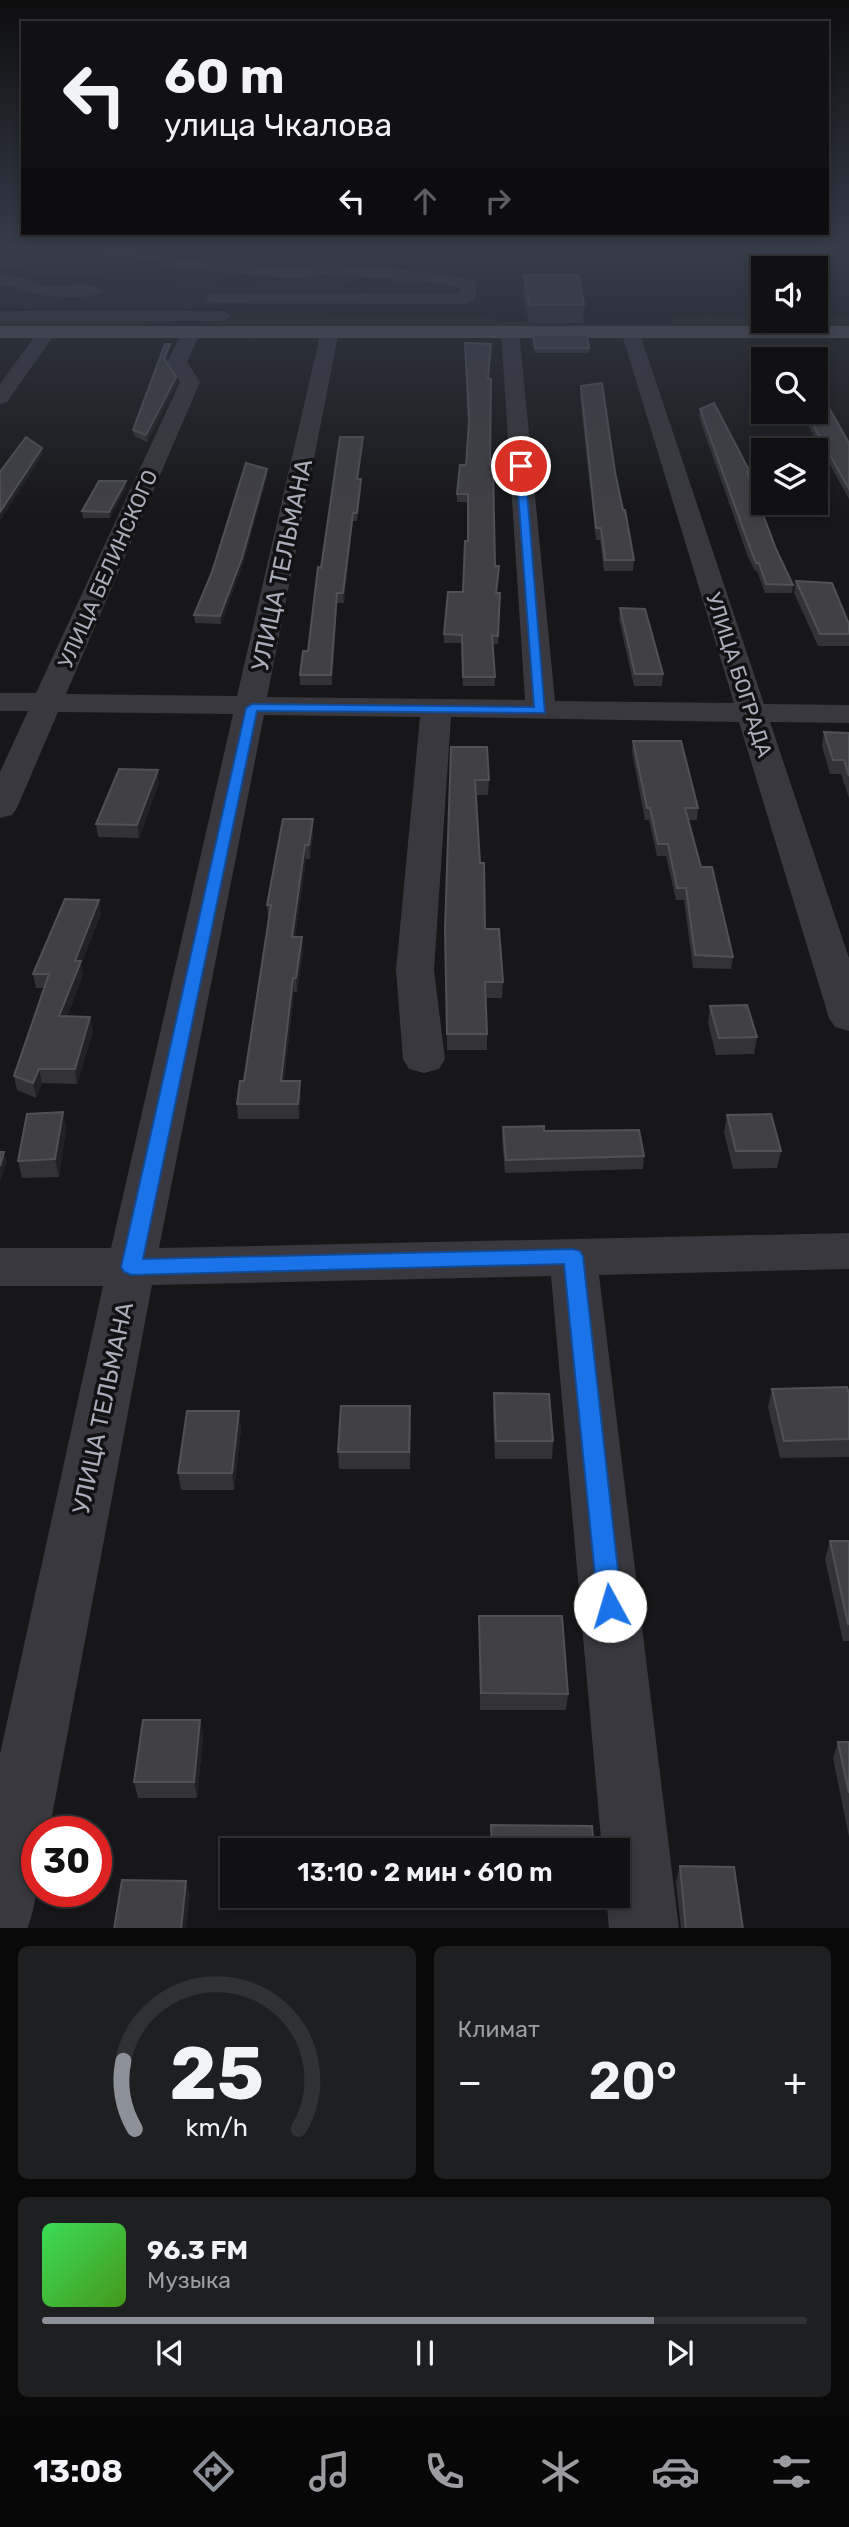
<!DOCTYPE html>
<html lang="ru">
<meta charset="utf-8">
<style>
:root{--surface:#111113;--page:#1e1f21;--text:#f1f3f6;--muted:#9c9da0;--line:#303133;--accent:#8c9099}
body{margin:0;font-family:Rubik,sans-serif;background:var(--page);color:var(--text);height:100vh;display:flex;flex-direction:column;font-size:26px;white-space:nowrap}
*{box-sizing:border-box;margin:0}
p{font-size:23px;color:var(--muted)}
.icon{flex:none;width:38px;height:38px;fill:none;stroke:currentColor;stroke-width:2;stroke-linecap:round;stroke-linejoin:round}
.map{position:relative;height:1928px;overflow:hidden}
.side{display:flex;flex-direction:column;gap:18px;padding:18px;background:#09090a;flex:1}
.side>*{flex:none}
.hud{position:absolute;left:21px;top:21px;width:808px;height:214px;border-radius:0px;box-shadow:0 4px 10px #0003,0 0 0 2px var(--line);background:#111113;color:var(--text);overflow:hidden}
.buttons{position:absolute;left:751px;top:256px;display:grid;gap:14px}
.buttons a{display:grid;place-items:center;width:77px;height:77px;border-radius:0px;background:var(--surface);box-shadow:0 4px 10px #0003,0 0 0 2px var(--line);font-size:35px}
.speed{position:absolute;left:21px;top:1816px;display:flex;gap:14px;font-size:35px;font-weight:700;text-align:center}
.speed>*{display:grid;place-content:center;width:91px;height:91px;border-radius:50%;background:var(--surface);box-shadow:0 4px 10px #0003,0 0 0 2px var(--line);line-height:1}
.speed .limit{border:10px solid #d22;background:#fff;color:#111}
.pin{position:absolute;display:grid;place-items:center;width:60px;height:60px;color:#fff;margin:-30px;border:4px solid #fff;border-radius:50%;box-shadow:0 2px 7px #0007}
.me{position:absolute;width:77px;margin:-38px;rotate:354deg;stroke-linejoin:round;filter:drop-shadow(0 0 5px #0008)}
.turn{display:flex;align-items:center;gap:24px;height:147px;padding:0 28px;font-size:32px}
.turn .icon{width:91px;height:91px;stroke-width:2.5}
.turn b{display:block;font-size:49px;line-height:60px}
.lanes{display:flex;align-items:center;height:66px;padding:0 28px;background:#0003;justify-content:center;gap:35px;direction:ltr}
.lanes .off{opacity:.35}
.big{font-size:52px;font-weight:600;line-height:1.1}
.side .tile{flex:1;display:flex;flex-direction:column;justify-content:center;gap:10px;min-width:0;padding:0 24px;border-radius:10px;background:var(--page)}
.side .dial{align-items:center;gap:0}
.dial svg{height:182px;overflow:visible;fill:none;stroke:var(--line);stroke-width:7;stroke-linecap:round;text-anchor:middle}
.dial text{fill:var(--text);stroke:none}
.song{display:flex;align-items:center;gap:21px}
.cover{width:84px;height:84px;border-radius:10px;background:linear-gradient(135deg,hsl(130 70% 55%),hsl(100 70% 35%))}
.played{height:7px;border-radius:4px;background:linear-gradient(90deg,var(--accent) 80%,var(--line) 80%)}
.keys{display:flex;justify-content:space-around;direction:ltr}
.heat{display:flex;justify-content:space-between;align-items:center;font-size:38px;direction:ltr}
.side .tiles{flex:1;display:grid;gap:18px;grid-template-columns:1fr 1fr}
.tile:last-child{grid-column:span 2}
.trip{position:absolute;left:220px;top:1838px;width:410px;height:70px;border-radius:0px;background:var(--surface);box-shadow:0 4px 10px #0003,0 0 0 2px var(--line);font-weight:600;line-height:70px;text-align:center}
.dock{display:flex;height:112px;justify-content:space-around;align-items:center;background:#070708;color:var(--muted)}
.dock .icon{width:49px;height:49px}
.dock .on{color:var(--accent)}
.dock b{font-size:32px;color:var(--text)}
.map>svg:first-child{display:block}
</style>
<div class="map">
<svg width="849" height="1929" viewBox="0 0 849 1929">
<rect width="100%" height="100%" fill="#171719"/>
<path fill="#1d241f" d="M0 245H99L106 249 85 261 1 269 0 260 16 257 0 255Z
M113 257C131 261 150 258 167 266L158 272 131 270 141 267 117 262 92 263 97 259Z
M32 269H100L108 274 0 276Z
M217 272 214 284 239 286 307 276 357 274 361 277 360 280 344 284V287L378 294 428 295V292L417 287 389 284C408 269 443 267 462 284L456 293 449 295 331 300 328 317H482C492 318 502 322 511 322 529 322 553 315 569 324H671V316L709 314 763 320H816V317H849V327L198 325 231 313C215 302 181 307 166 319L177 324H148L142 327 0 328V319L49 312 0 306V284C54 293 108 301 163 295L146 290 172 286 190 274Z"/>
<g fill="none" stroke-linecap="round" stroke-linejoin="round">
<path fill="#38383e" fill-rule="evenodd" d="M112 248 165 253 176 259 298 269 322 264 430 272 475 281 477 285 475 299 466 304 215 303 209 302 206 298 209 294H459L460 288 430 282 322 274 298 279 172 268 161 262 106 256 104 253 106 250Z
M0 275C22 275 30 283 49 286 64 288 91 279 103 291 95 299 55 298 43 295 27 292 16 285 0 285Z
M0 311H222L231 316 222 321H0Z
M47 326 56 332 7 402 0 404V384L41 328Z
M192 326 201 331 187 362 200 382 66 694 237 696 321 331 330 326 339 331 267 697 525 700 501 331 510 326 519 331 555 701 734 703 621 331 630 326 639 331 764 704 849 705V723L770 722 849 958V1031L835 1027 829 1018 739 722 451 717 434 970 445 1059 439 1069 424 1073 409 1069 403 1059 396 970 420 717 264 715 159 1248 849 1233V1269L599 1275 679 1929H609L606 1895H618V1850H602L551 1276 152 1285 49 1832H37C37 1867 40 1897 27 1929H0V1754L103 1286H0V1248H111L233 714 58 712 17 808 12 815 0 818V772L28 711H0V693H36L180 382 167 362 183 331Z"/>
<path fill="#54555d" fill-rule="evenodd" d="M0 326H849V338H0Z"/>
</g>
<path fill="#333337" d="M524 275 584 305 583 323H529L523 293Z
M533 335 589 348V353H535L532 341Z
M170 350 166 361 176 377 177 382 147 442 134 436 133 430Z
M488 379 490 465 495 566 499 574 497 593H500L498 644H493L495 686H463L461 643H444V634L463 592 468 541V502H457V494Z
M581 386 615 472 634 560 633 571H604L600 540H596L580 396Z
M700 409 750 472 749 478 776 549 793 585 792 593H765L757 571H755L748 557 699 417Z
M796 411H816L849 443V499L808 425H804Z
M363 437V445L358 479 361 488 357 521H353L344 603H337L332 685H300V675L308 651 321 568Z
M267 476 243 564 221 624 195 623 194 615Z
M126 481V488L110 518H83L82 511Z
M796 581 849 624V646H818L794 593Z
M620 608 663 674 662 686H634L619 619Z
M824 732 849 733V798L841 774H830L822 746Z
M633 741 698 808 697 820H688L701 867 733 957 731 969 693 968 684 900H676L666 856H657L649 820H645L632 752Z
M451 747 489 780 488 795H476L480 863 485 929 503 982 502 998H485L487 1034V1050H447L445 945Z
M159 783 139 838 98 837 96 824Z
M313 819V833L310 859H306L295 937 303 951 297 992H294L284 1081 301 1095 299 1119H238L237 1104 244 1081 269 919H268L267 905Z
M99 900 101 914 81 964 83 975 67 1016 93 1031 77 1084 42 1083 36 1098 17 1090 14 1076 44 988H36L33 974Z
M710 1006 757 1037 754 1054 716 1055 708 1023Z
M63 1112 66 1129 59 1177 22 1178 18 1161Z
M727 1115 781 1151 777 1168 733 1169 724 1132Z
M503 1127 644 1156 643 1169 505 1173 502 1140Z
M772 1389 849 1394V1457L780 1458 768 1407Z
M494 1393 553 1441 552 1459H495L493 1411Z
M239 1411 241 1429 234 1490H181L178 1473Z
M411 1424 410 1469H339L338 1452Z
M830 1541H849V1641H843L825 1559Z
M479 1616 568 1694 566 1710H480Z
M200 1720 203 1737 197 1798H138L134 1782Z
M838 1742H849V1837L833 1758Z
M491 1825 594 1850H491Z
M680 1866 743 1929H681L676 1882Z
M493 1895H596L595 1904H493Z"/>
<path fill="#222225" d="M170 344V350L165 363 164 358Z
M176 377 177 382 147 442 146 435Z
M363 437V445L357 488V479Z
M42 448 43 454 0 521V512Z
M267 469V476L243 564 221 624 220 616Z
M361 479V488L357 521V513Z
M126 481V488L110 518 109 512Z
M353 513V521L344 603 343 593Z
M337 593V603L332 685 331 675Z
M158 770 159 783 139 838 137 825Z
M313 819V833L310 859 309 845Z
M305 845 306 859 293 951 292 937Z
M99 900 101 914 81 964 83 975 62 1030 59 1016 75 961Z
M302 937 303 951 297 992 296 978Z
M293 978 294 992 282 1095 281 1081Z
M90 1017 93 1031 77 1084 75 1069Z
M39 1069 42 1083 36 1098 33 1083Z
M300 1081 301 1095 299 1119 298 1104Z
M63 1112 66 1129 59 1177 55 1159Z
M4 1152 7 1161 0 1182V1166Z
M239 1411 241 1429 234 1490 232 1473Z
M200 1720 203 1737 197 1798 194 1782Z
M186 1881 190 1896 186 1929H181Z"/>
<path fill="#404045" stroke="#505157" stroke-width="2" d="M524 275H579L584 305H530Z
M533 335H587L589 348H535Z
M465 343 491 344 488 379H491L490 465H493L495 566H499L496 593H500L498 636 492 635 495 677H463L462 635 444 634 448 592H463L465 541H468V494H457L460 465H466L469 421Z
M165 344H170L164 358 176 377 146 435 133 430Z
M768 353H796L800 359H771Z
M602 383 615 472 623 510H625L634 560H605L601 528H596L581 386Z
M816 385 849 443V489L809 418H805L801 411H816Z
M714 403 750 472H747L776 549 793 585 766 584 759 563H756L750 548 700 409Z
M26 437 42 448 0 512V472Z
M340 437H363L357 479H361L357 513H353L343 593H337L331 675H300L303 651H308L318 567 321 568Z
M246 463 267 469 242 558 220 616 194 615 212 572Z
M99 481H126L109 512 82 511Z
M796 581 832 583 849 624V634H820Z
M620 608 645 609 663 674H635Z
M824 732 849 733V776L844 760H833Z
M633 741H681L698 808H685L701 867H712L733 957 695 955 686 888H677L668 844H658L650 808H647Z
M451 747H487L489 780H475L480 863H484L485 929H499L503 982H485L487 1034H447L445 929Z
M119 769 158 770 137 825 96 824Z
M283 819H313L309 845H305L292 937H302L296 978H293L281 1081H300L298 1104H237L240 1081H244L271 905H267Z
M65 899 99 900 75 961H81L59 1016 90 1017 75 1069H39L33 1083 14 1076 49 974H33Z
M747 1005 757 1037 719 1038 710 1006Z
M63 1112 55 1159 18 1161 27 1114Z
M771 1114 781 1151H736L727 1115Z
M544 1126V1131L639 1130 644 1156 506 1160 503 1127Z
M0 1152H4L0 1166Z
M847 1387 849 1394V1439L784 1441 772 1389Z
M494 1393 549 1394 553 1441H496Z
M341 1406H410L409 1452H338Z
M187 1411H239L232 1473H178Z
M830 1541H849V1624H848Z
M479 1616H562L568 1694 481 1693Z
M143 1720H200L194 1782H134Z
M838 1742H849V1793Z
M491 1825 592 1826 594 1850H492Z
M680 1866 734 1867 743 1929H686Z
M122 1880 186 1881 181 1929H114Z"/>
<linearGradient id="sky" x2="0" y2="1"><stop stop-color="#0d0d0e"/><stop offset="0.48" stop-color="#363c49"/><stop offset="1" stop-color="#363c49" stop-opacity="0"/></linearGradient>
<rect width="849" height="515" fill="url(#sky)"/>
<path fill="#1a73e8" stroke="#114b97" stroke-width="2" d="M521 464 525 466 545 713 257 711 143 1259 573 1249 580 1251 583 1256 622 1606 619 1614 610 1617 602 1614 598 1606 564 1264 131 1275 124 1272 121 1267 246 708 252 704 534 707 516 466Z"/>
<g text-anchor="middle" stroke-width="7" stroke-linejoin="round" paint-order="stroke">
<g font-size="21" fill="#a9acb9" stroke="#121214">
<text transform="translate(108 569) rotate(-66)" y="7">УЛИЦА БЕЛИНСКОГО</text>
<text transform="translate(739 675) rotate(72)" y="7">УЛИЦА БОГРАДА</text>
</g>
<g font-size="24" fill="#a9acb9" stroke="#121214">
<text transform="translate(282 565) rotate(-78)" y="8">УЛИЦА ТЕЛЬМАНА</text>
<text transform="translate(103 1408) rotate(-78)" y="8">УЛИЦА ТЕЛЬМАНА</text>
</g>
</g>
</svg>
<div class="buttons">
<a><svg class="icon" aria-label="sound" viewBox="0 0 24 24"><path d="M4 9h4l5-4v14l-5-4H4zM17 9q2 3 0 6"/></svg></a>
<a><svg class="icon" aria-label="search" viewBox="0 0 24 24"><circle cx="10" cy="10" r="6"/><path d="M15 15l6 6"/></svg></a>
<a><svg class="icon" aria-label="layers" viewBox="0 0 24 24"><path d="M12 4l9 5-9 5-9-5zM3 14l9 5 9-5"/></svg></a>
</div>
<div class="speed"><div class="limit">30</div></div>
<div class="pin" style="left:521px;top:466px;background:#d93025"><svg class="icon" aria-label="arrive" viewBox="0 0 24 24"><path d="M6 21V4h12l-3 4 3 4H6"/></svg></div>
<svg class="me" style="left:610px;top:1606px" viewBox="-20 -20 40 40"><circle r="19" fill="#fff"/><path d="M0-13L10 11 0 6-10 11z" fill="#1a73e8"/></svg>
<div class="trip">13:10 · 2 мин · 610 m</div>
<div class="hud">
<div class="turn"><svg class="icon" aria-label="left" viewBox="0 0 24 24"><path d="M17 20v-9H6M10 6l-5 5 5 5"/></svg><div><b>60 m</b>улица Чкалова</div></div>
<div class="lanes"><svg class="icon" aria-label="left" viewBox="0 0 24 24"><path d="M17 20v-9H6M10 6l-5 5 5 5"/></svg><svg class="icon off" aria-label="ahead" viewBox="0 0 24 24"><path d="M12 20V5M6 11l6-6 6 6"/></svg><svg class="icon off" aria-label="right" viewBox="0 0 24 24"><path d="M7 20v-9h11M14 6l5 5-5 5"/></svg></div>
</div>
</div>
<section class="side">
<div class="tiles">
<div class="tile dial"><svg viewBox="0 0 100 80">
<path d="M14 69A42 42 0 1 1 86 69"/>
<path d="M14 69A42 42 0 0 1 9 39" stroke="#8c9099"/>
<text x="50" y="56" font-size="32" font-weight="700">25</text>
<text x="50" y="72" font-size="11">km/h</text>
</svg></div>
<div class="tile"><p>Климат</p>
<div class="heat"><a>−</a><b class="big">20°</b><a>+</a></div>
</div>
<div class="tile">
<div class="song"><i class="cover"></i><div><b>96.3 FM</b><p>Музыка</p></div></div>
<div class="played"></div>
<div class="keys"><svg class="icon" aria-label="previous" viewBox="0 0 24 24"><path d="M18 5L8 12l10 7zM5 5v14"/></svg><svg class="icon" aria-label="pause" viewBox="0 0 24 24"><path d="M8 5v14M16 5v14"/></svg><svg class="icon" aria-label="next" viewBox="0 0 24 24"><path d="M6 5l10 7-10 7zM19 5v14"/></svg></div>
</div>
</div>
</section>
<nav class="dock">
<b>13:08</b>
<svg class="icon on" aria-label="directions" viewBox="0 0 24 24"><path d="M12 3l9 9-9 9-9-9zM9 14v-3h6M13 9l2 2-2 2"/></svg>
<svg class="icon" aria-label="music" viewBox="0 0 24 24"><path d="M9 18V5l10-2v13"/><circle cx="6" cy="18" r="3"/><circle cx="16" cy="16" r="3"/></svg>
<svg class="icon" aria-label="phone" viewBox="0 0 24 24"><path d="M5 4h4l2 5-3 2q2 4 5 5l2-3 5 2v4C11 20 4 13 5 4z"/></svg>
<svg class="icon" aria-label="climate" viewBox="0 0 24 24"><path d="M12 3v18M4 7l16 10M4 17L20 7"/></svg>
<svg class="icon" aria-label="car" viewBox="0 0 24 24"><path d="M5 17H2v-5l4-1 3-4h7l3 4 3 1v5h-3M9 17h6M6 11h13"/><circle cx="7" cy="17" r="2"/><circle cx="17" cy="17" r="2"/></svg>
<svg class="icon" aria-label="filters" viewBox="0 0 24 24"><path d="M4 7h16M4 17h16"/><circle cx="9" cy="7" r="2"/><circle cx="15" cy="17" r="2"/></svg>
</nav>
